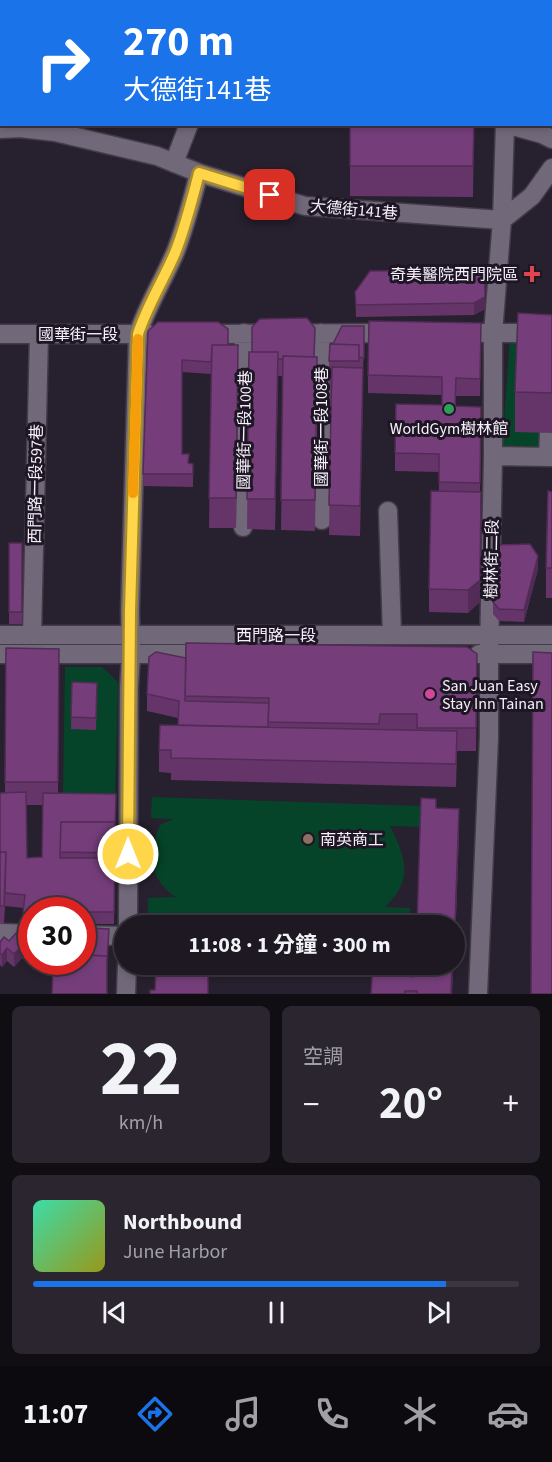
<!DOCTYPE html>
<html lang="zh-TW">
<meta charset="utf-8">
<style>
:root{--surface:#1d1822;--page:#2a252f;--text:#f1f3f6;--muted:#a0a0a5;--line:#3b3740;--accent:#1a73e8}
body{margin:0;font-family:"Source Sans 3","Noto Sans TC",sans-serif;background:var(--page);color:var(--text);height:100vh;display:flex;flex-direction:column;font-size:22px;white-space:nowrap}
*{box-sizing:border-box;margin:0}
p{font-size:20px;color:var(--muted)}
.icon{flex:none;width:33px;height:33px;fill:none;stroke:currentColor;stroke-width:2;stroke-linecap:round;stroke-linejoin:round}
.map{position:relative;height:994px;overflow:hidden}
.details{display:flex;flex-direction:column;gap:12px;padding:12px;background:#100d13;flex:1}
.details>*{flex:none}
.hud{position:absolute;left:0px;top:0px;width:552px;height:126px;box-shadow:0 3px 9px #0003,0 0 0 2px var(--line);background:#1a73e8;color:#fff;overflow:hidden}
.speed{position:absolute;left:18px;top:897px;display:flex;gap:12px;font-size:30px;font-weight:700;text-align:center}
.speed>*{display:grid;place-content:center;width:78px;height:78px;border-radius:50%;background:var(--surface);box-shadow:0 3px 9px #0003,0 0 0 2px var(--line);line-height:1}
.speed .limit{border:9px solid #d22;background:#fff;color:#111}
.pin{position:absolute;display:grid;place-items:center;width:51px;height:51px;color:#fff;margin:-26px;border-radius:12px;box-shadow:0 3px 9px #0006}
.me{position:absolute;width:66px;margin:-33px;rotate:0deg;stroke-linejoin:round;filter:drop-shadow(0 0 4px #0008)}
.turn{display:flex;align-items:center;gap:21px;height:126px;padding:0 24px;font-size:27px}
.turn .icon{width:78px;height:78px;stroke-width:2.5}
.turn b{display:block;font-size:42px;line-height:51px}
.big{font-size:45px;font-weight:700;line-height:1.1}
.details .card{flex:1;display:flex;flex-direction:column;justify-content:center;gap:9px;min-width:0;padding:0 21px;border-radius:9px;background:var(--page)}
.details .dial{align-items:center;gap:0}
.dial b{font-size:78px;line-height:1}
.song{display:flex;align-items:center;gap:18px}
.cover{width:72px;height:72px;border-radius:9px;background:linear-gradient(135deg,hsl(160 70% 55%),hsl(60 70% 35%))}
.played{height:6px;border-radius:3px;background:linear-gradient(90deg,var(--accent) 85%,var(--line) 85%)}
.keys{display:flex;justify-content:space-around;direction:ltr}
.heat{display:flex;justify-content:space-between;align-items:center;font-size:33px;direction:ltr}
.details .tiles{flex:1;display:grid;gap:12px;grid-template-columns:1fr 1fr}
.card:last-child{grid-column:span 2}
.trip{position:absolute;left:114px;top:915px;width:351px;height:60px;border-radius:30px;background:var(--surface);box-shadow:0 3px 9px #0003,0 0 0 2px var(--line);font-weight:700;line-height:60px;text-align:center}
.dock{display:flex;height:96px;justify-content:space-around;align-items:center;background:#0c0a0e;color:var(--muted)}
.dock .icon{width:42px;height:42px}
.dock .current{color:var(--accent)}
.dock b{font-size:27px;color:var(--text)}
.map>svg:first-child{display:block}
</style>
<div class="map">
<svg width="552" height="994" viewBox="0 0 552 994">
<rect width="100%" height="100%" fill="#27202e"/>
<path fill="#06442a" d="M510 339 552 340V449L502 448Z
M65 667H102L118 682 115 798 63 796Z
M152 797 423 806 422 827 390 826C398 842 409 864 402 883 399 892 392 900 385 907L410 908V924H318V926L148 924V898L176 897C159 887 149 868 152 848 154 840 157 832 160 825L173 819 151 818Z"/>
<g fill="none" stroke-linecap="round" stroke-linejoin="round">
<g stroke="#433c48" stroke-width="21">
<path id="minor" d="M232 0V2
M510 2V0
M506 124 542 134 552 139
M0 129 20 128 55 132 157 156 199 173 305 206 502 220 532 196 552 168
M174 163 189 124
M321 333 322 520
M482 333H552
M0 334H148
M206 334 394 333
M493 456 552 457
M548 457 549 433
M388 511 392 635
M243 527 244 333
M0 635H552
M32 635 39 334
M0 654H208
M479 654H552
M128 926 129 688 131 654 130 611 138 334C147 306 163 281 175 253 185 228 192 200 199 173
M0 933 32 934
M82 935 124 936
M126 994 127 964
M478 994 489 737V654L493 456V333L502 220 505 124"/>
</g>
<use href="#minor" stroke="#716879" stroke-width="18"/>
</g>
<path fill="#65356a" fill-rule="evenodd" d="M350 124H474L473 197 350 196Z
M485 270V309L474 315 356 317 355 292Z
M552 315V433L515 432V392Z
M364 326 360 536 329 535 331 391H329V361L333 344Z
M148 331 228 345 238 375 236 528H209L211 374 182 372V454L189 463 193 464V487L143 486Z
M481 341 480 396H456V406L481 407 480 492V602L468 613 429 612V589L439 491V472L395 471V453L442 405V395L368 393V375Z
M249 352 315 357 317 387 315 531 281 530 283 376H278L275 530 247 529Z
M552 492V598H546V568Z
M9 543H22V624H9Z
M538 569 524 622 499 621 493 614V602Z
M6 648 59 649 58 793 116 794 114 924H82V910H32V924H23L24 908 5 906 4 924H0V793H5ZM26 805H43L42 857 27 858Z
M477 654 476 751H457L456 787 171 780V773L159 772V750L178 725V718L147 711V694L186 658Z
M72 682 97 683 96 730 71 729Z
M436 808 459 832 455 945 454 926H417Z
M32 934 30 965 22 958 14 967 7 961 2 967 0 965V942L9 941Z
M453 964 452 994H371L406 976 413 977Z"/>
<path fill="#522b56" d="M552 17V29L550 34V22Z
M485 297V309L474 315V303Z
M238 345V375L236 528V498Z
M278 352V382L275 530V499Z
M363 368V398L360 536V506Z
M481 515 480 602 468 613V590Z
M538 556V569L524 622V610Z
M459 809V832L455 945V923Z
M87 938V950L82 958V946Z
M22 946V958L14 967V954Z
M7 948V961L2 967V955Z
M32 950V962L30 965V953Z
M452 964H453L452 994H451Z"/>
<path fill="#753e7b" stroke="#522b56" stroke-width="1.5" d="M519 0H552V17L550 22V2H519Z
M350 124H474L473 166H350Z
M485 270V297L474 303 356 305 355 292 370 271Z
M518 313 552 315V393L515 392Z
M307 318 315 328 314 357 283 356V359H278V352H252V327L260 319Z
M369 321 481 323 480 379 456 378 455 406 481 407 480 483 439 482V454L395 453 396 404 442 405V377L368 375Z
M158 322H218L228 329V345H212L211 362 182 360V454H189L188 463 193 464V474H143L148 331Z
M342 326H364V358L359 357V345L333 344Z
M330 344 359 345V361H329Z
M212 345H238L236 498H209Z
M249 352H278L275 499H247Z
M283 356 317 357 315 500H281Z
M332 367 363 368 360 506 329 505Z
M431 491 481 492 480 580 468 590 429 589Z
M548 491 552 492V568H546Z
M9 543H22V612H9Z
M530 544 538 556 524 610 499 609 493 602 497 545Z
M186 643 467 647 477 654 476 728H417V714H380L379 724 268 722 269 698 185 696Z
M6 648 59 649 58 782H5Z
M156 652 186 658 185 701 269 703 268 727 178 725 179 701 147 694 149 657Z
M533 652 552 653V994H531Z
M72 682 97 683 96 718 71 717Z
M160 725 457 731 456 764 171 758V750H159Z
M26 792 27 858 42 857 43 793 116 794 115 827V822H61L60 852V858H115L114 912H82V910H32V912H23L25 895 5 893 6 852H0V793Z
M421 798 436 799V808L459 809 455 923 427 922V926H417Z
M61 822H115V853L60 852Z
M0 852H6L4 906H0Z
M88 928 109 929 107 961V956L86 955Z
M27 931 32 934V950L30 953 22 946 14 954 7 948 2 955 0 953V942L4 937 9 941 17 932 22 937Z
M82 935 87 938 82 946Z
M82 955 107 956V994H52L53 969 60 962H82Z
M156 964H208V994H150V990H155Z
M373 964H406L405 976 413 977 414 964H452L451 994H417V991H405V994H371Z"/>
<g fill="none" stroke-linecap="round" stroke-linejoin="round">
<g stroke="#a68a30" stroke-width="15">
<path id="route" d="M128 854 130 611 138 334C147 306 163 281 175 253 185 228 192 200 199 173L270 195"/>
</g>
<use href="#route" stroke="#ffd54a" stroke-width="10"/>
<path stroke="#f59e0b" stroke-width="10" d="M133 493 138 339"/>
</g>
<path fill="#e0444e" stroke="#1e1624" stroke-width="2" d="M529 265h6v6h6v6h-6v6h-6v-6h-6v-6h6z"/>
<circle fill="#2e9e5b" stroke="#1e1624" stroke-width="2" cx="449" cy="409" r="6"/>
<circle fill="#d1479c" stroke="#1e1624" stroke-width="2" cx="430" cy="694" r="6"/>
<circle fill="#8d6e63" stroke="#1e1624" stroke-width="2" cx="308" cy="839" r="6"/>
<g text-anchor="middle" stroke-width="6" stroke-linejoin="round" paint-order="stroke">
<g font-size="16" fill="#f6f1fb" stroke="#1e1624">
<text transform="translate(354 209) rotate(5)" y="6">大德街141巷</text>
<text x="78" y="340">國華街一段</text>
<text transform="translate(321 427) rotate(-90)" y="6">國華街一段108巷</text>
<text transform="translate(244 430) rotate(-89)" y="6">國華街一段100巷</text>
<text transform="translate(35 484) rotate(-89)" y="6">西門路一段597巷</text>
<text transform="translate(491 559) rotate(-89)" y="6">樹林街二段</text>
<text x="276" y="641">西門路一段</text>
</g>
<g font-size="16" fill="#f6f1fb" stroke="#1e1624" text-anchor="start">
<text x="518" y="280" text-anchor="end">奇美醫院西門院區</text>
<text x="449" y="434" text-anchor="middle">WorldGym樹林館</text>
<text x="442" y="691">San Juan Easy<tspan x="442" dy="18">Stay Inn Tainan</tspan></text>
<text x="320" y="845">南英商工</text>
</g>
</g>
</svg>
<div class="speed"><div class="limit">30</div></div>
<div class="pin" style="left:270px;top:195px;background:#d93025"><svg class="icon" aria-label="arrive" viewBox="0 0 24 24"><path d="M6 21V4h12l-3 4 3 4H6"/></svg></div>
<svg class="me" style="left:128px;top:854px" viewBox="-20 -20 40 40"><circle r="17" fill="#ffd54a" stroke="#fff" stroke-width="3"/><path d="M0-11L8 9 0 5-8 9z" fill="#fff"/></svg>
<div class="trip">11:08 · 1 分鐘 · 300 m</div>
<div class="hud">
<div class="turn"><svg class="icon" aria-label="right" viewBox="0 0 24 24"><path d="M7 20v-9h11M14 6l5 5-5 5"/></svg><div><b>270 m</b>大德街141巷</div></div>
</div>
</div>
<section class="details">
<div class="tiles">
<div class="card dial"><b>22</b><p>km/h</p></div>
<div class="card"><p>空調</p>
<div class="heat"><a>−</a><b class="big">20°</b><a>+</a></div>
</div>
<div class="card">
<div class="song"><i class="cover"></i><div><b>Northbound</b><p>June Harbor</p></div></div>
<div class="played"></div>
<div class="keys"><svg class="icon" aria-label="previous" viewBox="0 0 24 24"><path d="M18 5L8 12l10 7zM5 5v14"/></svg><svg class="icon" aria-label="pause" viewBox="0 0 24 24"><path d="M8 5v14M16 5v14"/></svg><svg class="icon" aria-label="next" viewBox="0 0 24 24"><path d="M6 5l10 7-10 7zM19 5v14"/></svg></div>
</div>
</div>
</section>
<nav class="dock">
<b>11:07</b>
<svg class="icon current" aria-label="directions" viewBox="0 0 24 24"><path d="M12 3l9 9-9 9-9-9zM9 14v-3h6M13 9l2 2-2 2"/></svg>
<svg class="icon" aria-label="music" viewBox="0 0 24 24"><path d="M9 18V5l10-2v13"/><circle cx="6" cy="18" r="3"/><circle cx="16" cy="16" r="3"/></svg>
<svg class="icon" aria-label="phone" viewBox="0 0 24 24"><path d="M5 4h4l2 5-3 2q2 4 5 5l2-3 5 2v4C11 20 4 13 5 4z"/></svg>
<svg class="icon" aria-label="climate" viewBox="0 0 24 24"><path d="M12 3v18M4 7l16 10M4 17L20 7"/></svg>
<svg class="icon" aria-label="car" viewBox="0 0 24 24"><path d="M5 17H2v-5l4-1 3-4h7l3 4 3 1v5h-3M9 17h6M6 11h13"/><circle cx="7" cy="17" r="2"/><circle cx="17" cy="17" r="2"/></svg>
</nav>
